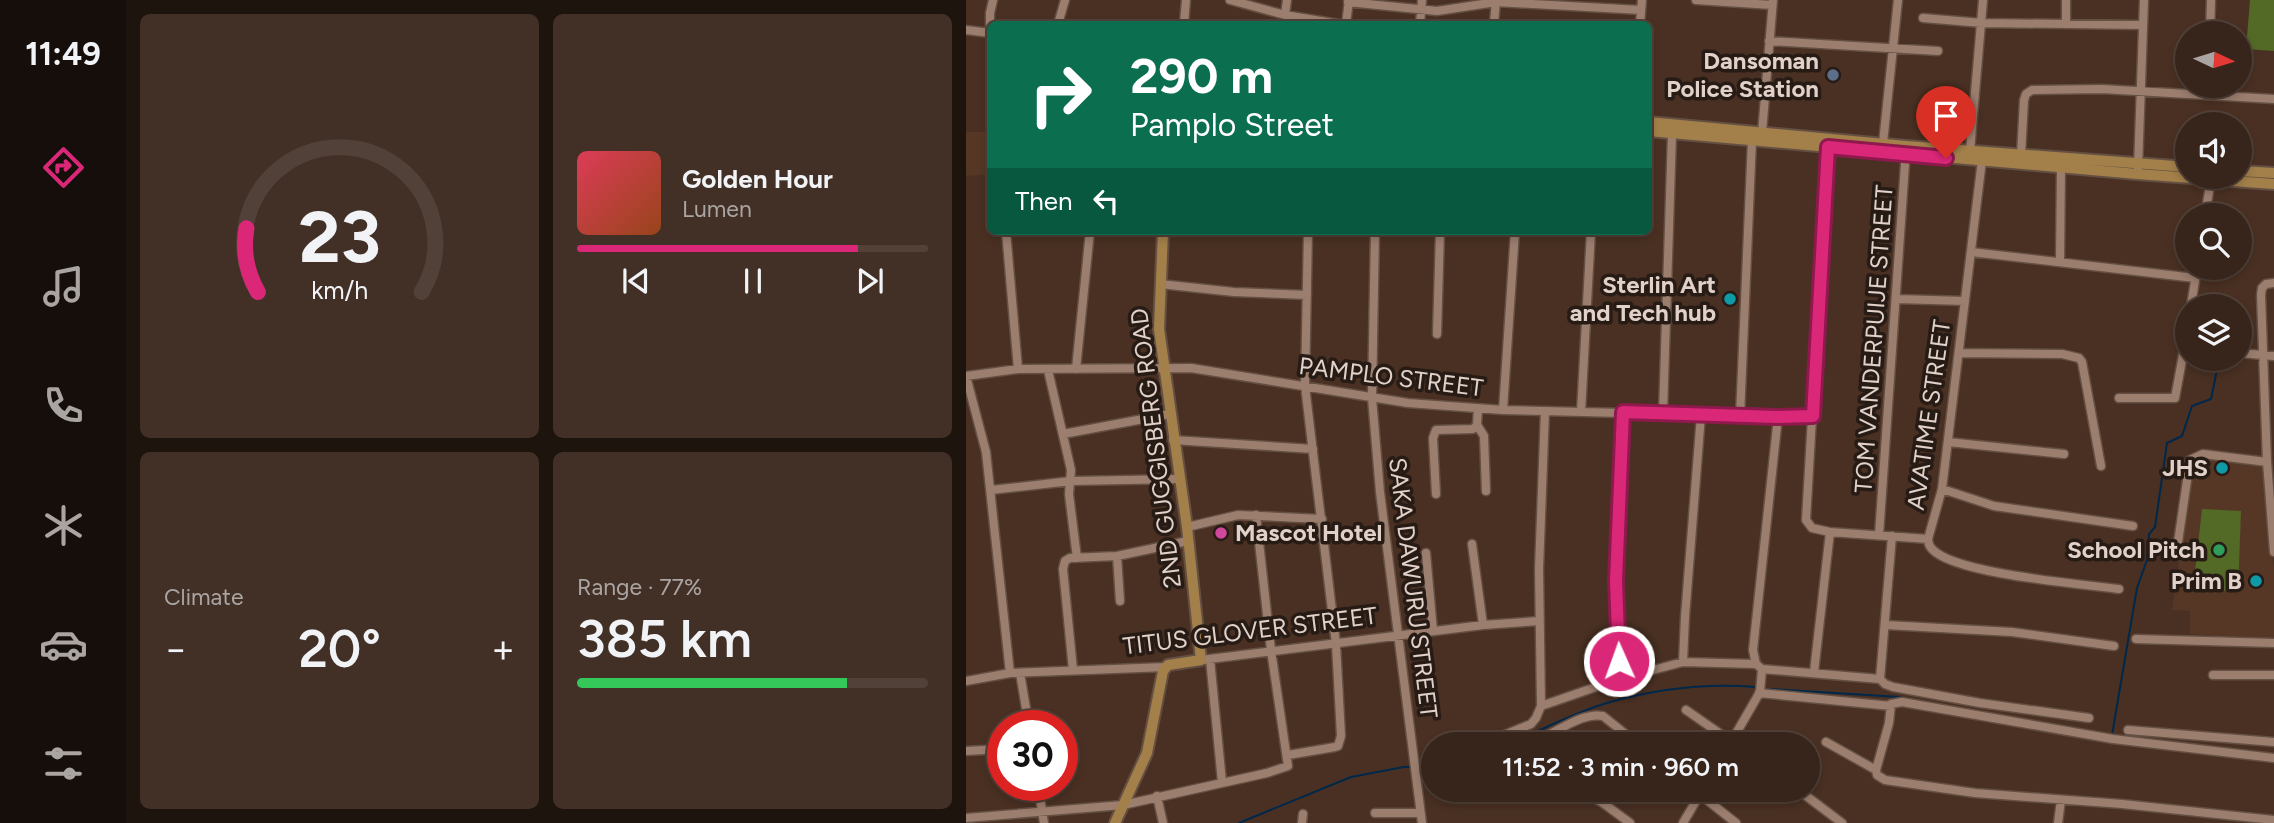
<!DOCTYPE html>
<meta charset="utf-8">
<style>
:root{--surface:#37241a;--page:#423027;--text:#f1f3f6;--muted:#aaa4a2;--line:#514139;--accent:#db2777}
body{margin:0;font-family:Figtree,sans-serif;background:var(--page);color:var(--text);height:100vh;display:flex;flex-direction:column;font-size:26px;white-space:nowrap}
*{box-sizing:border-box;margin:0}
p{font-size:23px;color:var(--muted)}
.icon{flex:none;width:38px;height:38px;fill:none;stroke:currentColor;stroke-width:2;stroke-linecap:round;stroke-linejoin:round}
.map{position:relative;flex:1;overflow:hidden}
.panel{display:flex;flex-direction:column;gap:14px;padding:14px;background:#1e140e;width:840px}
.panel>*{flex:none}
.banner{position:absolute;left:21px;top:21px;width:665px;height:214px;border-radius:10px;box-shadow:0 4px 10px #0003,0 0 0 2px var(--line);background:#0b6e4f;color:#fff;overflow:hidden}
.needle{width:46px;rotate:94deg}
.fabs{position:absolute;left:1209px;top:21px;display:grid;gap:14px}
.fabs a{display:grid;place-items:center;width:77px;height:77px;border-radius:50%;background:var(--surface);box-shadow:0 4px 10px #0003,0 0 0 2px var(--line);font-size:35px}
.speed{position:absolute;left:21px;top:710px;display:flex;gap:14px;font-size:35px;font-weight:700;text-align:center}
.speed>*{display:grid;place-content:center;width:91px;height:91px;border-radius:50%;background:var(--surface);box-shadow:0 4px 10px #0003,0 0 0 2px var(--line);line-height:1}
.speed .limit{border:10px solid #d22;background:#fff;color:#111}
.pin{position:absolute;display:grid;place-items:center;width:60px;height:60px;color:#fff;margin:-72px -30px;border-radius:50% 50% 50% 0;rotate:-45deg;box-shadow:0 0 7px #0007}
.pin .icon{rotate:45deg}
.me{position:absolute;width:77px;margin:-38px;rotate:358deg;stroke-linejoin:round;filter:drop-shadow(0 0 5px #0008)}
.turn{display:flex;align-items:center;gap:24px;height:147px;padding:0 28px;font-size:32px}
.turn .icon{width:91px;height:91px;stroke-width:2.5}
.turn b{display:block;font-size:49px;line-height:60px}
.then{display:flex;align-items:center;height:66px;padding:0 28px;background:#0003;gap:14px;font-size:26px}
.big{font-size:52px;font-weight:600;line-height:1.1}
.panel .widget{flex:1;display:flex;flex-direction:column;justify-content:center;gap:10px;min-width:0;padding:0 24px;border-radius:10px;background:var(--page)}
.panel .dial{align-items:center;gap:0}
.dial svg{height:182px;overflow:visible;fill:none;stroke:var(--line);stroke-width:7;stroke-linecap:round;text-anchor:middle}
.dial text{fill:var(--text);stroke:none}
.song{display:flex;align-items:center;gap:21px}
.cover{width:84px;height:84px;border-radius:10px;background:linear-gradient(135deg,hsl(350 70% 55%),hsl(20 70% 35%))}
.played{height:7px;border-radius:4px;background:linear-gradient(90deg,var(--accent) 80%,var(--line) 80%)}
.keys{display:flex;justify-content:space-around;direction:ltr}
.heat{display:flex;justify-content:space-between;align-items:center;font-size:38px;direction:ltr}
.charge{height:10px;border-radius:5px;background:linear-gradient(90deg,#34c759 77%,var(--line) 0)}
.panel .tiles{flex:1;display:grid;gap:14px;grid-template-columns:repeat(2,1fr)}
.trip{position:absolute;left:455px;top:732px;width:399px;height:70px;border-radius:35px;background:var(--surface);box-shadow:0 4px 10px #0003,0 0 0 2px var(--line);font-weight:600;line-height:70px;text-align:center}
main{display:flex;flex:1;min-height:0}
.tabs{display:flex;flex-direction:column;width:126px;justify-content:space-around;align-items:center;background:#160e0a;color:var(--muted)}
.tabs .icon{width:49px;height:49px}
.tabs .on{color:var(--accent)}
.tabs b{font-size:32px;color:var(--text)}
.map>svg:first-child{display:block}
</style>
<main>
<nav class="tabs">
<b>11:49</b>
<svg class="icon on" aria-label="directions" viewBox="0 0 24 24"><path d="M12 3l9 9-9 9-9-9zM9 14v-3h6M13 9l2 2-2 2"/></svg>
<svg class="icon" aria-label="music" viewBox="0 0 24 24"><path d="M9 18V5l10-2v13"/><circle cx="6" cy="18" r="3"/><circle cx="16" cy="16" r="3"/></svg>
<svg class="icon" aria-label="phone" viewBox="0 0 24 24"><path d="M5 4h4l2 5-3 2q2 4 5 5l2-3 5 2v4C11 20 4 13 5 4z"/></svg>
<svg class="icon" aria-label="climate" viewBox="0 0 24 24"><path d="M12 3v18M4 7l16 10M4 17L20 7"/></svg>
<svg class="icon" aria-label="car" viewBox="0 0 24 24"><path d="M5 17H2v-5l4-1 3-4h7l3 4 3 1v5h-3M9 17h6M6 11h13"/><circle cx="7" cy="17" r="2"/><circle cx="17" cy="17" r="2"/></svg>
<svg class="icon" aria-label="filters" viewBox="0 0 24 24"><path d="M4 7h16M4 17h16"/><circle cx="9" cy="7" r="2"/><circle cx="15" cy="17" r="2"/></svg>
</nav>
<section class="panel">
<div class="tiles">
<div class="widget dial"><svg viewBox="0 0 100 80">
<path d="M14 69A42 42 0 1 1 86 69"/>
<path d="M14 69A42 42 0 0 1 9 41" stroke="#db2777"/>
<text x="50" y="56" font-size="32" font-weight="700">23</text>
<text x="50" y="72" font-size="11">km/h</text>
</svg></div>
<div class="widget">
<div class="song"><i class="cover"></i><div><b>Golden Hour</b><p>Lumen</p></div></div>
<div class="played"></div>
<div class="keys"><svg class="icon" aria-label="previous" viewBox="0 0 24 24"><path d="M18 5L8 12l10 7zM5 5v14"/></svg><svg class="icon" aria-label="pause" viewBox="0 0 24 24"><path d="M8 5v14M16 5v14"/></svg><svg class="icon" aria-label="next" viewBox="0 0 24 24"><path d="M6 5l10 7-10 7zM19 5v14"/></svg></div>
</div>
<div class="widget"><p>Climate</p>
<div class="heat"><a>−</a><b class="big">20°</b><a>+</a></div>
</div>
<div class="widget"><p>Range · 77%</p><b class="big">385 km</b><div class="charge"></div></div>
</div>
</section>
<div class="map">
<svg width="1308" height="823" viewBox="0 0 1308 823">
<rect width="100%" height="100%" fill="#493022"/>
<path fill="#563726" d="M0 132H24V174L0 176Z
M1235 457 1298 466 1308 569V641L1224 634V611L1206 610 1228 458Z"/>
<path fill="#536926" d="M1284 0H1308V51L1280 49Z
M1236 509 1275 511 1272 591 1227 589Z"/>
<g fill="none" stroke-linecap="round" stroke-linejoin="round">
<path stroke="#00284b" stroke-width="2" d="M804 689 934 697 958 702
M1067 721 1133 733
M1146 735 1171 588 1181 560 1183 534 1189 527 1201 443 1216 436 1226 406 1245 399 1253 360
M542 744C574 731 607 713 641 703 689 689 741 683 790 687
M453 767H467
M273 823 385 777 438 767H447"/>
<g stroke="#644f43" stroke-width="11">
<path id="minor" d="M264 0 319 15 373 24
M730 0 806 5
M382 2 471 11 530 2 675 10
M319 15 321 0
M957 18 1016 23 1177 25
M92 24 99 0
M218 24 220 0
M380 24 383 0
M454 24 456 0
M528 24 530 0
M674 24 676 0
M1100 24V0
M24 25V13L27 0
M0 30 24 33
M1244 33 1245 0
M803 41 972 51
M796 133 807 0
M917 143 932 0
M862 147 840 520 846 528 864 532 962 539
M1004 151 1017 0
M1055 155 1058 100 1060 94 1066 90 1136 89 1308 99
M1172 168 1178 0
M1239 215 1245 180
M40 231 52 369
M409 231 406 398 414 492 456 823
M1005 252 1229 278
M1094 261 1095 167
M1308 283 1300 284 1296 288 1295 295 1301 462 1308 552
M194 284 268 292 341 295
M931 299 999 301
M1225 306 1231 268
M471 334 474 231
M993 353 1096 354 1113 358 1116 362 1135 466
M1274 353 1308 356
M110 369 124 231
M82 370 105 470 103 494 111 558
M0 376 52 369 225 368 442 403 537 410 812 417 847 416
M0 376 20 452 44 673
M1153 398H1209L1222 328
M537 410 549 231
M615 412 625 231
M697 413 706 134
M774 416 786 140
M511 425 518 436 520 491
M97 434 204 414
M207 440 347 449
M982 442 1098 454
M976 489 1028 506 1167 526
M25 490 105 481 213 479
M470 494 467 438 470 430 507 429 511 425 512 409
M221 527 272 515 356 519
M913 535 940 150
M962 539 976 489 1016 160
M962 539C963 544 962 545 966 549 988 574 1116 584 1153 589
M506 544 517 625
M460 553 467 631
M151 556 154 601
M1210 556 1224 460 1237 454 1301 462
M920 625 1046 632 1148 646
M1170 639 1308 643
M244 659 256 782
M235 660 517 625 573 621
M717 662 719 617 735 415
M796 669 914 679
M107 670 97 569 99 561 104 558 151 556 222 541
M848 672 864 532
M54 673 63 726
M1247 675H1308
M653 679 651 581 657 412
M914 679 919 684 927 687 1014 703 1123 718
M914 679 926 536
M0 681 44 673 200 667
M793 693 925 706
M575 706 653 679 717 662 790 664
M720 710 769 744
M1162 730 1308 742
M580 736C597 728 619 712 637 716L672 744
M521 742 565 724 570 718 575 706 573 569 579 411
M860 742 910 770
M764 744 794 692 796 669 790 664 787 650 812 417
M0 751 37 749
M322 755 369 747 372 746 375 736 370 644 339 386 342 231
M1308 758 1147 739 936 702 925 704 923 723 910 770 911 775 919 780 1009 793 1156 804 1308 820
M72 786 78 823
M612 789 637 803 664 823
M727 789 770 823
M831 789 876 823
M191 796 197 823
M409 813H454
M0 818 157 805 301 773 322 766 305 650 290 515
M336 823 337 814
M717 823 737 789
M1092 823 1095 800"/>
</g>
<g stroke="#644f43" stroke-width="14">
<path id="major" d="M682 122 940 146 1222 167
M682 131 1171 174 1308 184
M1274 171 1308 173
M149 823 181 753 197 671 202 665 235 660 221 527 193 329 197 231"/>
</g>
<use href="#minor" stroke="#9c7e6e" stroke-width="8"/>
<use href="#major" stroke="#a3804a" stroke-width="10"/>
</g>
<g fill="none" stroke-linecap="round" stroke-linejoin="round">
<g stroke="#8e194d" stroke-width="18">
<path id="route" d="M653 661 650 581 657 412 811 417 847 416 862 147 980 158"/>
</g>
<use href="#route" stroke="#db2777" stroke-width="12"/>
</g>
<circle fill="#5c6f8a" stroke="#261b15" stroke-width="2.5" cx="867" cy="75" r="7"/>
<g fill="#0f9aa8" stroke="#261b15" stroke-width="2.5">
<circle cx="764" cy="299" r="7"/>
<circle cx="1256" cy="468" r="7"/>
<circle cx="1290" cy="581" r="7"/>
</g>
<circle fill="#d1479c" stroke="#261b15" stroke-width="2.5" cx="255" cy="533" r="7"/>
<circle fill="#2e9e5b" stroke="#261b15" stroke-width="2.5" cx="1253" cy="550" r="7"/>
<g text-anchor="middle" stroke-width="7" stroke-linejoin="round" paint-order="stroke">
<g font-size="24" font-weight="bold" fill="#e1d1c8" stroke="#261b15" text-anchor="end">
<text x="853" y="69">Dansoman<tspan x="853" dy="28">Police Station</tspan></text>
<text x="750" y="293">Sterlin Art<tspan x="750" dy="28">and Tech hub</tspan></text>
<text x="1242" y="476">JHS</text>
<text x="269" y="541" text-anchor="start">Mascot Hotel</text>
<text x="1239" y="558">School Pitch</text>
<text x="1276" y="589">Prim B</text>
</g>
<g font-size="24" fill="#e1d1c8" stroke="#261b15">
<text transform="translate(908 339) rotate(-86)" y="8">TOM VANDERPUIJE STREET</text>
<text transform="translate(425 377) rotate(7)" y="8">PAMPLO STREET</text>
<text transform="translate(963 415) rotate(-82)" y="8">AVATIME STREET</text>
<text transform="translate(190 448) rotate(-97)" y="8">2ND GUGGISBERG ROAD</text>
<text transform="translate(447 588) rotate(83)" y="8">SAKA DAWURU STREET</text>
<text transform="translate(284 631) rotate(-7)" y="8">TITUS GLOVER STREET</text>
</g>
</g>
</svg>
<div class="fabs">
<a><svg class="needle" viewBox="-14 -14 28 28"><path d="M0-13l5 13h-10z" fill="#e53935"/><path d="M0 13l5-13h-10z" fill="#aaa4a2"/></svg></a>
<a><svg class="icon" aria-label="sound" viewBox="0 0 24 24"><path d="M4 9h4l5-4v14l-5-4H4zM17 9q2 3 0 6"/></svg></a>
<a><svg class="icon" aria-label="search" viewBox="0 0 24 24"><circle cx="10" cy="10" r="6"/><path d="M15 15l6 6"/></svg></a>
<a><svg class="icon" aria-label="layers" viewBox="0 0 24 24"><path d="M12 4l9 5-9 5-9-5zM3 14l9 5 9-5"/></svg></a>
</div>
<div class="speed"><div class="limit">30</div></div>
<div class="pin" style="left:980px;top:158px;background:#d93025"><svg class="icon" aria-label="arrive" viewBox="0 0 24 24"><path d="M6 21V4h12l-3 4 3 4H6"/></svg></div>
<svg class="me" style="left:653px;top:661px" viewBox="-20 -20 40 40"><circle r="17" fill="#db2777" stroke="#fff" stroke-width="3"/><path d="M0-11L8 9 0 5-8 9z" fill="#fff"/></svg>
<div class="trip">11:52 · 3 min · 960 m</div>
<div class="banner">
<div class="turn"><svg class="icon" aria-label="right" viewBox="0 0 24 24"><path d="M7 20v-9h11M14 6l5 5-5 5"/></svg><div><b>290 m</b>Pamplo Street</div></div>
<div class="then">Then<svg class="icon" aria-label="left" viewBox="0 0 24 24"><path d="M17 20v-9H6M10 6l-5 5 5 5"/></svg></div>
</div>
</div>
</main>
